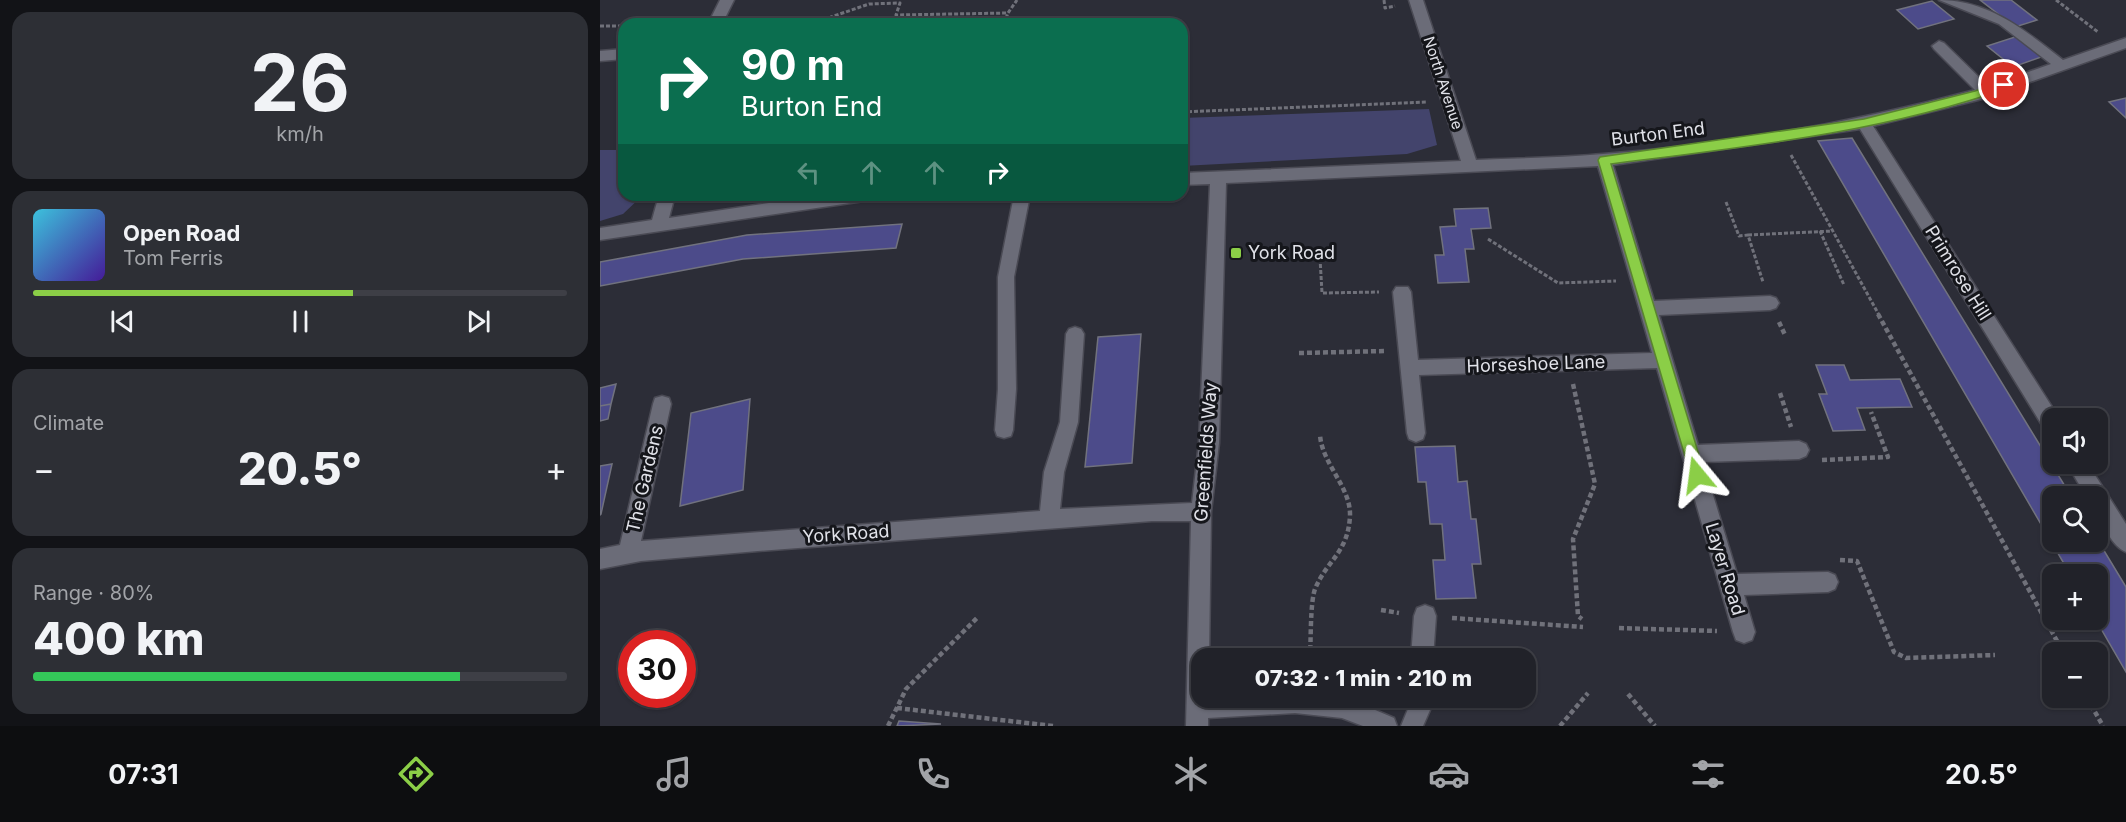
<!DOCTYPE html>
<meta charset="utf-8">
<style>
:root{--surface:#212229;--page:#2d2f35;--text:#f1f3f6;--muted:#a2a4a8;--line:#3e3f46;--accent:#8bce47}
body{margin:0;font-family:Inter,sans-serif;background:var(--page);color:var(--text);height:100vh;display:flex;flex-direction:column;font-size:22px;white-space:nowrap}
*{box-sizing:border-box;margin:0}
p{font-size:20px;color:var(--muted)}
.icon{flex:none;width:33px;height:33px;fill:none;stroke:currentColor;stroke-width:2;stroke-linecap:round;stroke-linejoin:round}
.map{position:relative;flex:1;overflow:hidden}
.panel{display:flex;flex-direction:column;gap:12px;padding:12px;background:#121317;width:600px}
.panel>*{flex:none}
.banner{position:absolute;left:18px;top:18px;width:570px;height:183px;border-radius:18px;box-shadow:0 2px 4px #0004,0 0 0 2px var(--line);background:#0b6e4f;color:#fff;overflow:hidden}
.fabs{position:absolute;left:1442px;top:408px;display:grid;gap:12px}
.fabs a{display:grid;place-items:center;width:66px;height:66px;border-radius:12px;background:var(--surface);box-shadow:0 2px 4px #0004,0 0 0 2px var(--line);font-size:30px}
.speed{position:absolute;left:18px;top:630px;display:flex;gap:12px;font-size:30px;font-weight:700;text-align:center}
.speed>*{display:grid;place-content:center;width:78px;height:78px;border-radius:50%;background:var(--surface);box-shadow:0 2px 4px #0004,0 0 0 2px var(--line);line-height:1}
.speed .limit{border:9px solid #d22;background:#fff;color:#111}
.pin{position:absolute;display:grid;place-items:center;width:51px;height:51px;color:#fff;margin:-26px;border:3px solid #fff;border-radius:50%;box-shadow:0 2px 6px #0007}
.me{position:absolute;width:66px;margin:-33px;rotate:344deg;stroke-linejoin:round;filter:drop-shadow(0 0 4px #0008)}
.turn{display:flex;align-items:center;gap:21px;height:126px;padding:0 24px;font-size:27px}
.turn .icon{width:78px;height:78px;stroke-width:2.5}
.turn b{display:block;font-size:42px;line-height:51px}
.lanes{display:flex;align-items:center;height:57px;padding:0 24px;background:#0003;justify-content:center;gap:30px;direction:ltr}
.lanes .off{opacity:.35}
.big{font-size:45px;font-weight:800;line-height:1.1}
.panel .card{flex:1;display:flex;flex-direction:column;justify-content:center;gap:9px;min-width:0;padding:0 21px;border-radius:18px;background:var(--page)}
.panel .dial{align-items:center;gap:0}
.dial b{font-size:78px;line-height:1}
.song{display:flex;align-items:center;gap:18px}
.cover{width:72px;height:72px;border-radius:9px;background:linear-gradient(135deg,hsl(190 70% 55%),hsl(260 70% 35%))}
.played{height:6px;border-radius:3px;background:linear-gradient(90deg,var(--accent) 60%,var(--line) 60%)}
.keys{display:flex;justify-content:space-around;direction:ltr}
.heat{display:flex;justify-content:space-between;align-items:center;font-size:33px;direction:ltr}
.charge{height:9px;border-radius:4px;background:linear-gradient(90deg,#34c759 80%,var(--line) 0)}
.trip{position:absolute;left:591px;top:648px;width:345px;height:60px;border-radius:18px;background:var(--surface);box-shadow:0 2px 4px #0004,0 0 0 2px var(--line);font-weight:800;line-height:60px;text-align:center}
.tabs{display:flex;height:96px;justify-content:space-around;align-items:center;background:#0d0e10;color:var(--muted)}
.tabs .icon{width:42px;height:42px}
.tabs .on{color:var(--accent)}
.tabs b{font-size:27px;color:var(--text)}
main{display:flex;flex:1;min-height:0}
.map>svg:first-child{display:block}
</style>
<main>
<section class="panel">
<div class="card dial"><b>26</b><p>km/h</p></div>
<div class="card">
<div class="song"><i class="cover"></i><div><b>Open Road</b><p>Tom Ferris</p></div></div>
<div class="played"></div>
<div class="keys"><svg class="icon" aria-label="previous" viewBox="0 0 24 24"><path d="M18 5L8 12l10 7zM5 5v14"/></svg><svg class="icon" aria-label="pause" viewBox="0 0 24 24"><path d="M8 5v14M16 5v14"/></svg><svg class="icon" aria-label="next" viewBox="0 0 24 24"><path d="M6 5l10 7-10 7zM19 5v14"/></svg></div>
</div>
<div class="card"><p>Climate</p>
<div class="heat"><a>−</a><b class="big">20.5°</b><a>+</a></div>
</div>
<div class="card"><p>Range · 80%</p><b class="big">400 km</b><div class="charge"></div></div>
</section>
<div class="map">
<svg width="1526" height="726" viewBox="0 0 1526 726">
<rect width="100%" height="100%" fill="#2c2d37"/>
<path fill="#43446c" d="M829 109 837 145 807 154 582 166V118Z
M0 150H24V195H43L23 214 0 221Z"/>
<path fill="#4c4b8a" stroke="#71727e" stroke-width="1.5" d="M1380 0H1411L1437 20 1415 27Z
M1332 1 1354 19 1318 29 1297 10Z
M395 20 394 24H354V21Z
M1418 36 1444 56 1413 67 1387 46Z
M1526 98V118L1509 102Z
M1252 138 1471 496H1452V542H1497V539L1526 587V672L1496 620 1497 574H1470L1218 141Z
M888 208 891 228 871 229 874 249H865L869 282 838 283 835 255H844L840 227 856 226 854 209Z
M302 224 296 248 143 259 0 286V262L147 235Z
M541 334 532 463 485 467 498 337Z
M1216 365H1244L1250 380 1300 379 1312 407 1257 408 1265 430 1233 431 1219 394H1227Z
M16 384 11 404 0 406V388Z
M150 399 143 490 80 506 91 413Z
M11 404 8 419 0 421V406Z
M855 446 858 482 867 481 871 519H876L881 564H872L876 598 836 599 833 560H845L842 524H830L826 482H818L815 447Z
M12 464 1 514 0 515V466Z
M299 721 341 724 297 726Z"/>
<g fill="none" stroke-linecap="round" stroke-linejoin="round">
<g stroke="#4a4a54" stroke-width="3">
<path id="minor" d="M120 0H134L122 24H108Z
M809 0H823L876 160C918 158 961 158 1003 154 1127 145 1255 122 1375 90L1334 49 1332 46 1339 41 1344 43 1388 86 1451 64 1399 24 1339 0C1389 0 1426 31 1463 60L1526 38V48L1382 99 1273 126 1459 418H1452V432L1445 430 1260 129 1013 165 1054 301 1170 296 1176 298 1179 303 1176 308 1170 310 1059 315 1098 445 1199 441 1206 444 1209 450 1206 456 1199 459 1103 462 1137 574 1228 572 1235 575 1238 582 1235 589 1228 592 1144 595 1155 632 1152 640 1144 643 1136 640 1133 632 1057 368 819 375 825 433 823 439 816 442 809 439 807 433 793 292 796 287H808L811 292 818 360 1052 353 998 166 626 183 619 443 611 512 609 658H602V698H747L794 718 797 726H763L742 718 695 713 608 718V726H586L591 521H552L158 551 41 561 0 569V549L20 545 53 404 55 398 62 396 69 398 71 404 41 541 440 511 444 472 460 422 466 334 469 329 475 327 481 329 484 334 478 422 464 472 460 509 592 503 599 443 610 184 582 185V173L861 161Z
M24 49V59L0 61V51Z
M59 195H75L69 218 223 195H272L264 201 0 240V228L52 220Z
M414 195H430L414 277 416 389 413 430 411 436 404 438 397 436 395 430 398 389V277Z
M1467 464H1488L1526 524V552C1509 545 1497 514 1497 496H1486Z
M825 605 833 608 836 616 833 658H811L814 616 817 608Z
M809 698H831L830 710 823 726H801L808 709Z"/>
</g>
<path stroke="#70717a" stroke-width="3" stroke-dasharray="4 2" stroke-linecap="butt" d="M784 0 785 8 795 6
M1456 0 1498 32
M227 24 231 17 269 4 300 3 296 15 408 13 417 0
M404 24 408 13
M0 26H24
M582 112 827 102
M1191 155 1279 315
M1126 202 1139 236 1148 235 1163 282
M1220 231 1244 285
M1148 235 1233 231
M888 239 958 283 1016 281
M720 258 722 293 779 292"/>
<path stroke="#70717a" stroke-width="4.5" stroke-dasharray="5 3" stroke-linecap="butt" d="M1278 314 1463 652
M1179 322 1185 335
M699 353 785 351
M973 384 995 484 973 539 978 616 982 619
M1180 393 1191 427
M1222 460 1288 457 1271 412
M1240 560 1257 561 1294 652 1306 658 1395 655
M781 610 799 613
M852 618 983 627
M1019 628 1117 631
M710 658C711 642 710 603 715 589 727 560 748 553 750 516 751 487 722 464 720 435
M1028 694 1055 726
M1487 698 1503 726
M297 708 453 726
M288 726 306 689 378 617
M960 726 988 693"/>
<use href="#minor" fill="#6b6c78" fill-rule="evenodd"/>
</g>
<path fill="#8bce47" stroke="#5a862e" stroke-width="1.5" d="M1404 81 1410 85 1408 88C1281 133 1144 147 1011 164L1105 475 1097 482 1092 480 998 160 1000 157 1264 119 1375 91Z"/>
<rect fill="#8bce47" stroke="#15161b" stroke-width="2" x="630" y="247" width="12" height="12" rx="3"/>
<g text-anchor="middle" stroke-width="6" stroke-linejoin="round" paint-order="stroke">
<g font-size="15" fill="#e1e2e9" stroke="#15161b">
<text transform="translate(843 83) rotate(72)" y="5">North Avenue</text>
</g>
<g font-size="18" fill="#e1e2e9" stroke="#15161b">
<text transform="translate(1058 134) rotate(-7)" y="6">Burton End</text>
<text transform="translate(1358 273) rotate(58)" y="6">Primrose Hill</text>
<text transform="translate(936 364) rotate(-2)" y="6">Horseshoe Lane</text>
<text transform="translate(606 452) rotate(-86)" y="6">Greenfields Way</text>
<text transform="translate(45 479) rotate(-77)" y="6">The Gardens</text>
<text transform="translate(246 534) rotate(-4)" y="6">York Road</text>
<text transform="translate(1125 569) rotate(73)" y="6">Layer Road</text>
</g>
<g font-size="18" fill="#e1e2e9" stroke="#15161b" text-anchor="start">
<text x="648" y="259">York Road</text>
</g>
</g>
</svg>
<div class="fabs">
<a><svg class="icon" aria-label="sound" viewBox="0 0 24 24"><path d="M4 9h4l5-4v14l-5-4H4zM17 9q2 3 0 6"/></svg></a>
<a><svg class="icon" aria-label="search" viewBox="0 0 24 24"><circle cx="10" cy="10" r="6"/><path d="M15 15l6 6"/></svg></a>
<a>+</a>
<a>−</a>
</div>
<div class="speed"><div class="limit">30</div></div>
<div class="pin" style="left:1404px;top:85px;background:#d93025"><svg class="icon" aria-label="arrive" viewBox="0 0 24 24"><path d="M6 21V4h12l-3 4 3 4H6"/></svg></div>
<svg class="me" style="left:1097px;top:475px" viewBox="-20 -20 40 40"><path d="M0-17L14 15 0 8-14 15z" fill="#8bce47" stroke="#fff" stroke-width="4"/></svg>
<div class="trip">07:32 · 1 min · 210 m</div>
<div class="banner">
<div class="turn"><svg class="icon" aria-label="right" viewBox="0 0 24 24"><path d="M7 20v-9h11M14 6l5 5-5 5"/></svg><div><b>90 m</b>Burton End</div></div>
<div class="lanes"><svg class="icon off" aria-label="left" viewBox="0 0 24 24"><path d="M17 20v-9H6M10 6l-5 5 5 5"/></svg><svg class="icon off" aria-label="ahead" viewBox="0 0 24 24"><path d="M12 20V5M6 11l6-6 6 6"/></svg><svg class="icon off" aria-label="ahead" viewBox="0 0 24 24"><path d="M12 20V5M6 11l6-6 6 6"/></svg><svg class="icon" aria-label="right" viewBox="0 0 24 24"><path d="M7 20v-9h11M14 6l5 5-5 5"/></svg></div>
</div>
</div>
</main>
<nav class="tabs">
<b>07:31</b>
<svg class="icon on" aria-label="directions" viewBox="0 0 24 24"><path d="M12 3l9 9-9 9-9-9zM9 14v-3h6M13 9l2 2-2 2"/></svg>
<svg class="icon" aria-label="music" viewBox="0 0 24 24"><path d="M9 18V5l10-2v13"/><circle cx="6" cy="18" r="3"/><circle cx="16" cy="16" r="3"/></svg>
<svg class="icon" aria-label="phone" viewBox="0 0 24 24"><path d="M5 4h4l2 5-3 2q2 4 5 5l2-3 5 2v4C11 20 4 13 5 4z"/></svg>
<svg class="icon" aria-label="climate" viewBox="0 0 24 24"><path d="M12 3v18M4 7l16 10M4 17L20 7"/></svg>
<svg class="icon" aria-label="car" viewBox="0 0 24 24"><path d="M5 17H2v-5l4-1 3-4h7l3 4 3 1v5h-3M9 17h6M6 11h13"/><circle cx="7" cy="17" r="2"/><circle cx="17" cy="17" r="2"/></svg>
<svg class="icon" aria-label="filters" viewBox="0 0 24 24"><path d="M4 7h16M4 17h16"/><circle cx="9" cy="7" r="2"/><circle cx="15" cy="17" r="2"/></svg>
<b>20.5°</b>
</nav>
